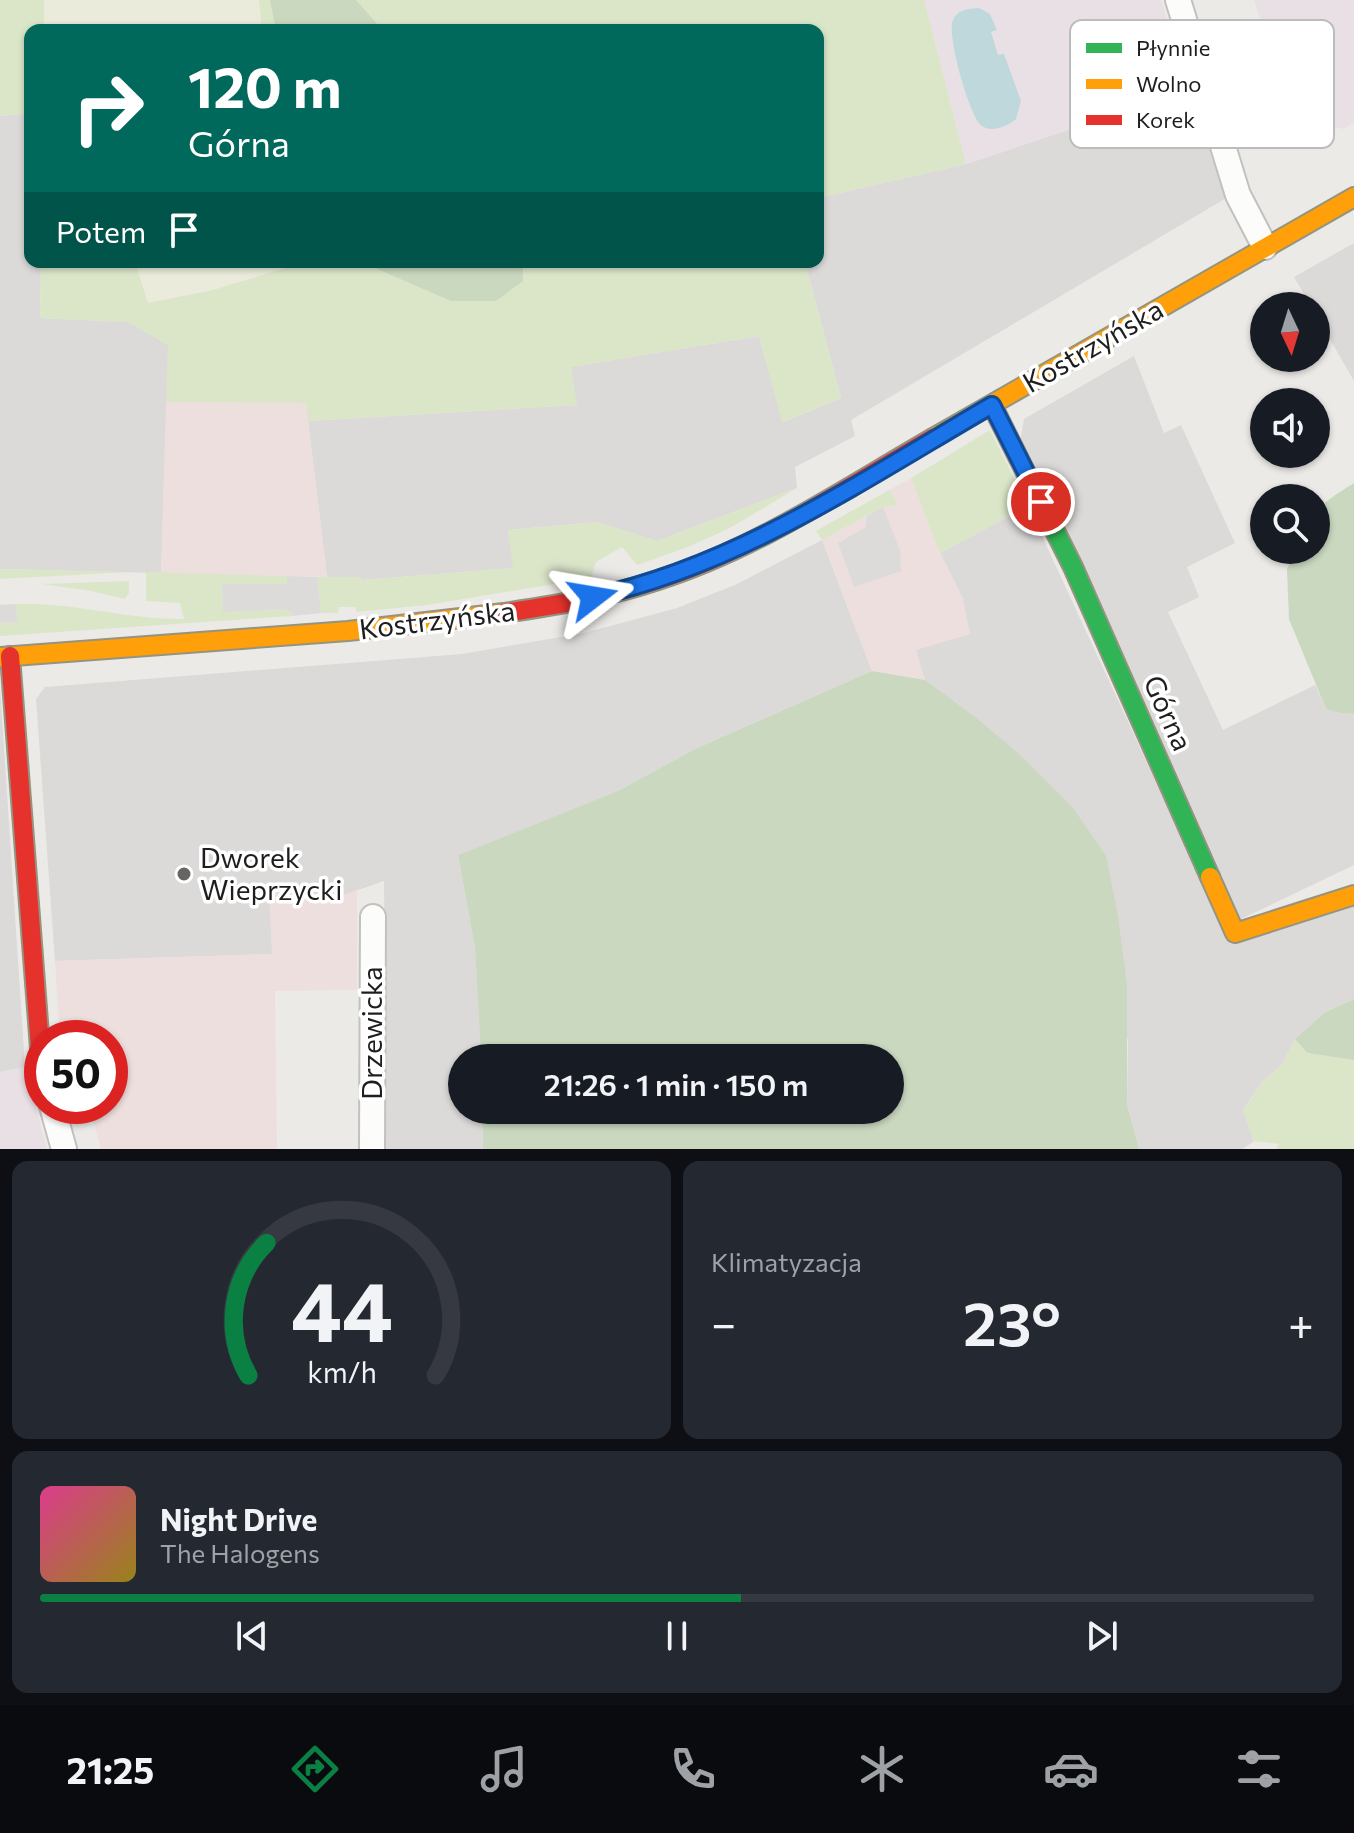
<!DOCTYPE html>
<html lang="pl">
<meta charset="utf-8">
<style>
:root{--surface:#171b24;--page:#242831;--text:#f1f3f6;--muted:#9ea1a6;--line:#363941;--accent:#0b8043}
body{margin:0;font-family:Commissioner,sans-serif;background:var(--page);color:var(--text);height:100vh;display:flex;flex-direction:column;font-size:30px;white-space:nowrap}
*{box-sizing:border-box;margin:0}
p{font-size:26px;color:var(--muted)}
.icon{flex:none;width:44px;height:44px;fill:none;stroke:currentColor;stroke-width:2;stroke-linecap:round;stroke-linejoin:round}
.map{position:relative;height:1149px;overflow:hidden}
.panel{display:flex;flex-direction:column;gap:12px;padding:12px;background:#0d0f14;flex:1}
.panel>*{flex:none}
.hud{position:absolute;left:24px;top:24px;width:800px;height:244px;border-radius:16px;box-shadow:0 2px 6px #0004;background:#00695c;color:#fff;overflow:hidden}
.needle{width:52px;rotate:176deg}
.controls{position:absolute;left:1250px;top:292px;display:grid;gap:16px}
.controls a{display:grid;place-items:center;width:80px;height:80px;border-radius:50%;background:var(--surface);box-shadow:0 2px 6px #0004;font-size:40px}
.speed{position:absolute;left:24px;top:1020px;display:flex;gap:16px;font-size:40px;font-weight:700;text-align:center}
.speed>*{display:grid;place-content:center;width:104px;height:104px;border-radius:50%;background:var(--surface);box-shadow:0 2px 6px #0004;line-height:1}
.speed .limit{border:12px solid #d22;background:#fff;color:#111}
.pin{position:absolute;display:grid;place-items:center;width:68px;height:68px;color:#fff;margin:-34px;border:4px solid #fff;border-radius:50%;box-shadow:0 2px 8px #0007}
.me{position:absolute;width:88px;margin:-44px;rotate:76deg;stroke-linejoin:round;filter:drop-shadow(0 0 6px #0008)}
.turn{display:flex;align-items:center;gap:28px;height:168px;padding:0 32px;font-size:36px}
.turn .icon{width:104px;height:104px;stroke-width:2.5}
.turn b{display:block;font-size:56px;line-height:68px}
.then{display:flex;align-items:center;height:76px;padding:0 32px;background:#0003;gap:16px;font-size:30px}
.big{font-size:60px;font-weight:600;line-height:1.1}
.panel .tile{flex:1;display:flex;flex-direction:column;justify-content:center;gap:12px;min-width:0;padding:0 28px;border-radius:16px;background:var(--page)}
.panel .dial{align-items:center;gap:0}
.dial svg{height:208px;overflow:visible;fill:none;stroke:var(--line);stroke-width:7;stroke-linecap:round;text-anchor:middle}
.dial text{fill:var(--text);stroke:none}
.song{display:flex;align-items:center;gap:24px}
.cover{width:96px;height:96px;border-radius:12px;background:linear-gradient(135deg,hsl(330 70% 55%),hsl(50 70% 35%))}
.played{height:8px;border-radius:4px;background:linear-gradient(90deg,var(--accent) 55%,var(--line) 55%)}
.keys{display:flex;justify-content:space-around;direction:ltr}
.heat{display:flex;justify-content:space-between;align-items:center;font-size:44px;direction:ltr}
.panel .tiles{flex:1;display:grid;gap:12px;grid-template-columns:1fr 1fr}
.tile:last-child{grid-column:span 2}
.trip{position:absolute;left:448px;top:1044px;width:456px;height:80px;border-radius:40px;background:var(--surface);box-shadow:0 2px 6px #0004;font-weight:600;line-height:80px;text-align:center}
.dock{display:flex;height:128px;justify-content:space-around;align-items:center;background:#090b0e;color:var(--muted)}
.dock .icon{width:56px;height:56px}
.dock .on{color:var(--accent)}
.dock b{font-size:36px;color:var(--text)}
.map>svg:first-child{display:block}
</style>
<div class="map">
<svg width="1354" height="1149" viewBox="0 0 1354 1149">
<rect width="100%" height="100%" fill="#eceae7"/>
<path fill="#dbdad8" d="M1188 90 1228 197 851 420 855 436 795 467 797 488 657 541 597 522 508 530 514 568 362 580 360 577H327L308 421 576 405 570 367 759 336 783 422 841 398 805 262H818V198L966 164Z
M30 113V262H41L40 318 128 322 169 345 161 573 0 569V116Z
M1354 243V381L1316 315V306H1311L1294 277Z
M1134 356 1164 433 1181 425 1235 543 1187 567 1199 597 1168 612 1223 730 1315 685 1326 709 1339 713 1354 714V865L1241 919 1020 442 1024 419Z
M1028 506 1231 944 1354 905V999L1324 1013 1295 1039 1282 1065 1262 1082 1243 1110 1254 1141 1243 1149H1139L1127 1104 1128 1040 1016 751 925 680 915 650 969 634 963 599 940 553Z
M822 540 872 671 695 749 620 790 458 855 475 948 481 1058H462V1110H482L483 1149H386L384 881 344 895 270 892 273 954 55 961 36 699 45 687 462 654 584 633 677 608 735 585Z
M0 687 25 1067 0 1072Z"/>
<path fill="#eddfde" d="M166 402 306 403 327 577 161 573Z
M911 478 940 553 963 599 970 634 916 650 925 680 872 671 822 540 883 507 897 505 889 490Z
M357 890V990L275 991 277 1149H101L93 1120 85 1106H110V1038H60L55 961 272 954 269 892 344 895Z"/>
<path fill="#e9e0e6" d="M924 0H1161L1188 90 966 164Z
M1254 0H1354V123L1343 129 1290 114Z
M25 1067 47 1149H0V1072Z"/>
<path fill="#ebebdc" d="M44 0H259L262 30H44Z
M135 262H289L290 267 213 290 147 303Z"/>
<path fill="#dbe6c9" d="M0 0H44V30H30V113L0 116Z
M259 0H924L966 164 818 198V30H262Z
M41 262H135L148 303 213 290 289 267V262H805L841 398 782 422 759 336 571 367 577 405 308 421 306 403 166 402 168 345 128 322 40 318Z
M990 430 1028 506 940 553 911 478Z
M797 488 730 528 688 547 637 565 622 547 596 562 591 578 427 605 357 612 355 607H339L338 613H321L317 577H360L362 580 513 568 508 530 597 522 657 541Z
M889 490 898 505 883 507 822 540 816 531Z
M0 569 130 572 0 579Z
M146 572 287 576V584H222L223 611 286 609 291 612 292 616 0 636V623L18 622 16 604C73 602 128 620 184 619L180 603 146 601Z
M129 581V593L125 599 91 591 42 584Z
M1295 1039 1307 1053 1354 1060V1149H1276L1279 1144 1254 1141 1243 1111 1262 1082 1282 1065Z"/>
<path fill="#cad8bf" d="M270 0H356L379 26 390 30H276Z
M322 262H523V281L496 301H451L368 265 325 267Z
M1354 483V714L1339 713 1326 709 1289 619 1287 569 1297 550H1316C1316 504 1315 508 1354 483Z
M872 671 925 680 975 717 1016 751 1073 808 1106 856 1118 916 1127 985V1104L1139 1149H483L482 1110H890V1058H481L475 948 458 855 620 790 695 749Z
M1354 999V1060L1307 1053 1295 1039 1324 1013Z"/>
<path fill="#dcdbda" d="M883 507 900 550 901 571 854 587 838 543 866 527 867 516Z
M287 576 317 577 321 613 292 616 291 612 285 609 223 612 222 584H287Z
M16 604 18 622 0 623V605Z"/>
<path fill="#bed8dc" d="M979 8 990 14 997 30 991 32 998 55 1004 54 1021 101 1016 119C1008 126 992 133 982 126 970 118 946 34 953 20 958 9 969 9 979 8Z"/>
<g fill="none" stroke-linecap="round" stroke-linejoin="round">
<g stroke="#c2c1bf" stroke-width="28">
<path id="street" d="M1178 0 1238 195 1265 247
M52 1106 64 1149
M372 1149 373 917"/>
</g>
<g stroke="#949481" stroke-width="22">
<path id="fast" d="M992 405 1073 567 1210 877"/>
</g>
<g stroke="#949481" stroke-width="22">
<path id="slow" d="M933 438 1354 197
M0 657 348 631 504 613
M1210 877 1235 933 1354 895"/>
</g>
<g stroke="#949481" stroke-width="22">
<path id="jam" d="M504 613C556 605 608 597 658 580 756 549 844 489 933 438
M10 656 42 1074"/>
</g>
<use href="#street" stroke="#fcfcfb" stroke-width="24"/>
<use href="#fast" stroke="#30b455" stroke-width="18"/>
<use href="#slow" stroke="#ff9f0a" stroke-width="18"/>
<use href="#jam" stroke="#e5322d" stroke-width="18"/>
</g>
<g fill="none" stroke-linecap="round" stroke-linejoin="round">
<g stroke="#114b97" stroke-width="20">
<path id="route" d="M593 597C739 565 865 479 992 405L1041 502"/>
</g>
<use href="#route" stroke="#1a73e8" stroke-width="14"/>
</g>
<circle fill="#666564" stroke="#fff" stroke-width="3" cx="184" cy="874" r="8"/>
<g text-anchor="middle" stroke-width="7" stroke-linejoin="round" paint-order="stroke">
<g font-size="28" fill="#1e1e1e" stroke="#fff">
<text transform="translate(1093 346) rotate(-30)" y="10">Kostrzyńska</text>
<text transform="translate(437 620) rotate(-7)" y="10">Kostrzyńska</text>
<text transform="translate(1168 713) rotate(66)" y="10">Górna</text>
<text transform="translate(372 1033) rotate(-90)" y="10">Drzewicka</text>
</g>
<g font-size="28" fill="#1e1e1e" stroke="#fff" text-anchor="start">
<text x="200" y="868">Dworek<tspan x="200" dy="32">Wieprzycki</tspan></text>
</g>
</g>
<rect x="1070" y="20" width="264" height="128" rx="12" fill="#fff" stroke="#bcbcbc" stroke-width="2"/>
<rect x="1086" y="43" width="36" height="10" fill="#30b455"/>
<rect x="1086" y="79" width="36" height="10" fill="#ff9f0a"/>
<rect x="1086" y="115" width="36" height="10" fill="#e5322d"/>
<g font-size="22" fill="#1e1e1e">
<text x="1136" y="56">Płynnie</text>
<text x="1136" y="92">Wolno</text>
<text x="1136" y="128">Korek</text>
</g>
</svg>
<div class="controls">
<a><svg class="needle" viewBox="-14 -14 28 28"><path d="M0-13l5 13h-10z" fill="#e53935"/><path d="M0 13l5-13h-10z" fill="#9ea1a6"/></svg></a>
<a><svg class="icon" aria-label="sound" viewBox="0 0 24 24"><path d="M4 9h4l5-4v14l-5-4H4zM17 9q2 3 0 6"/></svg></a>
<a><svg class="icon" aria-label="search" viewBox="0 0 24 24"><circle cx="10" cy="10" r="6"/><path d="M15 15l6 6"/></svg></a>
</div>
<div class="speed"><div class="limit">50</div></div>
<div class="pin" style="left:1041px;top:502px;background:#d93025"><svg class="icon" aria-label="arrive" viewBox="0 0 24 24"><path d="M6 21V4h12l-3 4 3 4H6"/></svg></div>
<svg class="me" style="left:593px;top:597px" viewBox="-20 -20 40 40"><path d="M0-17L14 15 0 8-14 15z" fill="#1a73e8" stroke="#fff" stroke-width="4"/></svg>
<div class="trip">21:26 · 1 min · 150 m</div>
<div class="hud">
<div class="turn"><svg class="icon" aria-label="right" viewBox="0 0 24 24"><path d="M7 20v-9h11M14 6l5 5-5 5"/></svg><div><b>120 m</b>Górna</div></div>
<div class="then">Potem<svg class="icon" aria-label="arrive" viewBox="0 0 24 24"><path d="M6 21V4h12l-3 4 3 4H6"/></svg></div>
</div>
</div>
<section class="panel">
<div class="tiles">
<div class="tile dial"><svg viewBox="0 0 100 80">
<path d="M14 69A42 42 0 1 1 86 69"/>
<path d="M14 69A42 42 0 0 1 21 18" stroke="#0b8043"/>
<text x="50" y="56" font-size="32" font-weight="700">44</text>
<text x="50" y="72" font-size="11">km/h</text>
</svg></div>
<div class="tile"><p>Klimatyzacja</p>
<div class="heat"><a>−</a><b class="big">23°</b><a>+</a></div>
</div>
<div class="tile">
<div class="song"><i class="cover"></i><div><b>Night Drive</b><p>The Halogens</p></div></div>
<div class="played"></div>
<div class="keys"><svg class="icon" aria-label="previous" viewBox="0 0 24 24"><path d="M18 5L8 12l10 7zM5 5v14"/></svg><svg class="icon" aria-label="pause" viewBox="0 0 24 24"><path d="M8 5v14M16 5v14"/></svg><svg class="icon" aria-label="next" viewBox="0 0 24 24"><path d="M6 5l10 7-10 7zM19 5v14"/></svg></div>
</div>
</div>
</section>
<nav class="dock">
<b>21:25</b>
<svg class="icon on" aria-label="directions" viewBox="0 0 24 24"><path d="M12 3l9 9-9 9-9-9zM9 14v-3h6M13 9l2 2-2 2"/></svg>
<svg class="icon" aria-label="music" viewBox="0 0 24 24"><path d="M9 18V5l10-2v13"/><circle cx="6" cy="18" r="3"/><circle cx="16" cy="16" r="3"/></svg>
<svg class="icon" aria-label="phone" viewBox="0 0 24 24"><path d="M5 4h4l2 5-3 2q2 4 5 5l2-3 5 2v4C11 20 4 13 5 4z"/></svg>
<svg class="icon" aria-label="climate" viewBox="0 0 24 24"><path d="M12 3v18M4 7l16 10M4 17L20 7"/></svg>
<svg class="icon" aria-label="car" viewBox="0 0 24 24"><path d="M5 17H2v-5l4-1 3-4h7l3 4 3 1v5h-3M9 17h6M6 11h13"/><circle cx="7" cy="17" r="2"/><circle cx="17" cy="17" r="2"/></svg>
<svg class="icon" aria-label="filters" viewBox="0 0 24 24"><path d="M4 7h16M4 17h16"/><circle cx="9" cy="7" r="2"/><circle cx="15" cy="17" r="2"/></svg>
</nav>
